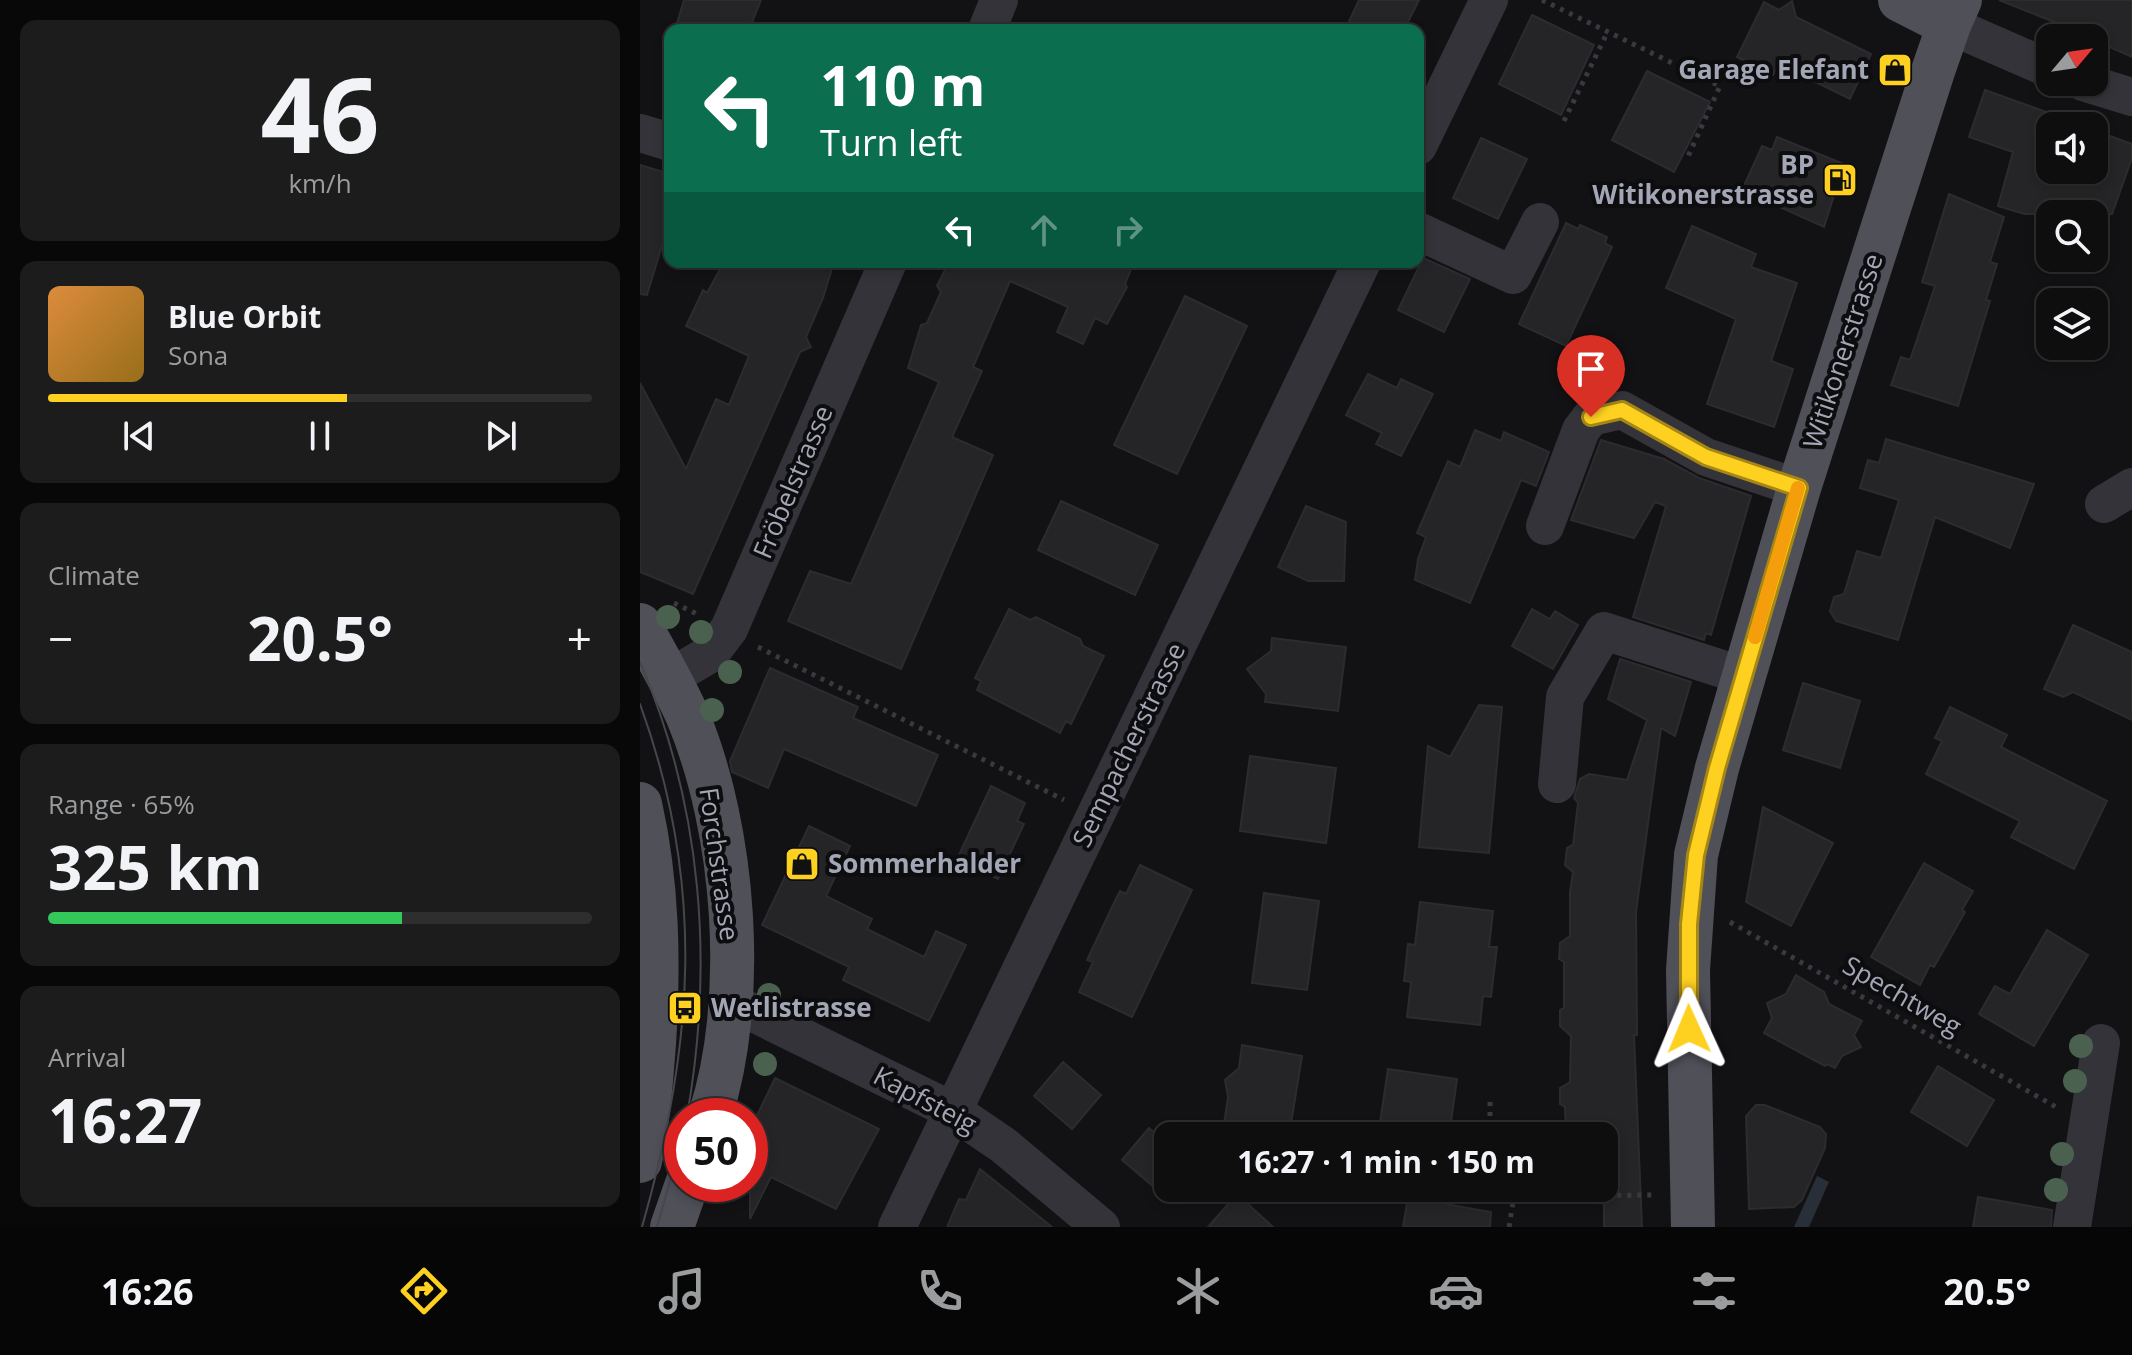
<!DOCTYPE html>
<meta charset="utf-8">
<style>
:root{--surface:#0e0e0f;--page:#1c1c1d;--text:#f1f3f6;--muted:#9b9c9e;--line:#2e2e2f;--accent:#fed020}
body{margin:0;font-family:"Open Sans",sans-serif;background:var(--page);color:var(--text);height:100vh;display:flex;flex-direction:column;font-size:30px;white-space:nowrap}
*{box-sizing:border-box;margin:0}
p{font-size:26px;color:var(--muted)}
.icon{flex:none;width:44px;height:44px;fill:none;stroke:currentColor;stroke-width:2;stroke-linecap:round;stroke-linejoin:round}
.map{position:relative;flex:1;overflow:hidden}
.details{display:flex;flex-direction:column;gap:20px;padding:20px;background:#080808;width:640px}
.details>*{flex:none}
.guide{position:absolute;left:24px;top:24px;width:760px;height:244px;border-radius:16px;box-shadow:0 4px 12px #0003,0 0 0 2px var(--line);background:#0b6e4f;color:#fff;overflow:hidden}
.needle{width:52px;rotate:61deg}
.buttons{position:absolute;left:1396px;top:24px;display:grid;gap:16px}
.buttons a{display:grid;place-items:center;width:72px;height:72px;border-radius:16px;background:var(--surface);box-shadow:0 4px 12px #0003,0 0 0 2px var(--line);font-size:40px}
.speed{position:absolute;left:24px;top:1098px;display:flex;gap:16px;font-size:40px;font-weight:700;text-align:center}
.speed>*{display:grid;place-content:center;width:104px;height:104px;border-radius:50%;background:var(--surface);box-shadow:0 4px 12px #0003,0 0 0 2px var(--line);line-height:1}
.speed .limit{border:12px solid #d22;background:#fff;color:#111}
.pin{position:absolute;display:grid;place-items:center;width:68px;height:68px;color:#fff;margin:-82px -34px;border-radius:50% 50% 50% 0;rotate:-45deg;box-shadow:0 0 8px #0007}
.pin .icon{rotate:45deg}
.me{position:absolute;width:88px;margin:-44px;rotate:359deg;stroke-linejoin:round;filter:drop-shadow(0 0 6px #0008)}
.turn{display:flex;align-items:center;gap:28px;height:168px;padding:0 24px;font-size:36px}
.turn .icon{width:104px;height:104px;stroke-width:2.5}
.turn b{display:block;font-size:56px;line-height:68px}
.lanes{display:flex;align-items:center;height:76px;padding:0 24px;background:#0003;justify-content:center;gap:40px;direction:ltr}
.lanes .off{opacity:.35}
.big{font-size:60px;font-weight:700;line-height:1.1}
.details .tile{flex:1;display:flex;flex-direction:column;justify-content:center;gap:12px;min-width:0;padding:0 28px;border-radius:16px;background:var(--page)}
.details .dial{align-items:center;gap:0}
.dial b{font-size:104px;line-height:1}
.song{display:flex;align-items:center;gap:24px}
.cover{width:96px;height:96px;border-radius:12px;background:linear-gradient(135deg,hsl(30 70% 55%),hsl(40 70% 35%))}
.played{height:8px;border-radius:4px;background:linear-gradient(90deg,var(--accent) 55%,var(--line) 55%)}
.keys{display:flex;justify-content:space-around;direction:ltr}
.heat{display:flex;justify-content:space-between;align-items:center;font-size:44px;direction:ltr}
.charge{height:12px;border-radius:6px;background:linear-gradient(90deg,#34c759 65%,var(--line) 0)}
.trip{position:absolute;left:514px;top:1122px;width:464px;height:80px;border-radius:16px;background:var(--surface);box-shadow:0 4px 12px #0003,0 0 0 2px var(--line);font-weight:700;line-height:80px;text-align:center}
.tabs{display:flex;height:128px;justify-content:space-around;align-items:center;background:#060606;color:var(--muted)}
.tabs .icon{width:56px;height:56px}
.tabs .selected{color:var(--accent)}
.tabs b{font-size:36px;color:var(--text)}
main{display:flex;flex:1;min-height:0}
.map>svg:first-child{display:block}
</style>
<main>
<section class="details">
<div class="tile dial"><b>46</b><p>km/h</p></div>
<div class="tile">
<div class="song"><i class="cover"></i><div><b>Blue Orbit</b><p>Sona</p></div></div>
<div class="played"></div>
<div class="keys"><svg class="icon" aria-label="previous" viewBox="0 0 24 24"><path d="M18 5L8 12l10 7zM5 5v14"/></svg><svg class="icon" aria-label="pause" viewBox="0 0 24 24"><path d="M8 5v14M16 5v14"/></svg><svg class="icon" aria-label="next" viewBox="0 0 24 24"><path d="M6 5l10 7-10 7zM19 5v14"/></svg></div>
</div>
<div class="tile"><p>Climate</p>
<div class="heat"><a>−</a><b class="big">20.5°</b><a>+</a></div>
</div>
<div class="tile"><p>Range · 65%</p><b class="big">325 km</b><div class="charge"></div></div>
<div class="tile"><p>Arrival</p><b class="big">16:27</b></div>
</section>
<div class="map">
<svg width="1492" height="1227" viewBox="0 0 1492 1227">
<rect width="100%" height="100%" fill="#121214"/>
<path fill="#282f38" d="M1177 1176 1189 1182 1169 1227H1154Z"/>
<path fill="#252528" stroke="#2c2c30" stroke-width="2" d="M44 0H121L109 30H35Z
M719 0H779L764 30H705Z
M1359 0H1492V57L1454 40V38Z
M1152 1 1156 17 1231 54 1210 99 1139 64 1133 75 1097 57 1124 2 1139 10Z
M892 15 954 45 921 115 859 84Z
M1007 71 1070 102 1034 172 972 140Z
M1345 90 1445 126H1410V170H1454V130L1492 144V158L1472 214H1385L1358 206 1373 152 1329 137Z
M1137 137 1204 164 1184 227 1102 190 1122 146 1132 150Z
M841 138 887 159 858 219 813 198Z
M0 165 30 174V219L7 295 0 294Z
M1309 194 1364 217 1350 262 1357 264 1346 300 1350 301 1318 406 1251 385 1261 357 1270 360 1295 286 1282 282Z
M926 223 938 229 940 225 967 237 965 243 972 247 926 346 879 324Z
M1052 226 1116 254 1111 267 1157 283 1131 361 1153 369 1134 427 1067 404 1096 319 1026 288Z
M783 258 830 279 804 332 758 310Z
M84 262H194L183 298 166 337 171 347 160 352 53 594 0 572V383L46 469 76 399 89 405 109 356 46 326 63 290 67 293Z
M309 262H494L485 284 487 287 467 324 455 318 443 344 417 332 428 307 370 281 333 367 342 371 312 437 353 455 261 669 148 621 170 571 211 584 299 382 268 368 281 325 287 323 301 292 297 286Z
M545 296 607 326 537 474 474 445Z
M728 374 757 388 761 379 793 394 761 456 736 444 742 433 706 415Z
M835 430 861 441 864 432 909 452 896 486 881 480 830 603 775 580 778 559 786 537 777 533 808 461 820 467Z
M1246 439 1394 484 1370 548 1295 517 1258 640 1196 621 1190 611 1194 597 1204 594 1217 551 1241 558 1259 500 1220 488 1228 460 1239 463Z
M961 440 1024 459 1059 478 1111 496 1071 635 1066 633 1064 640 993 617 1026 506 1015 502 994 538 931 520Z
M421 501 518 545 495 595 398 550Z
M666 506 706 522 704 581H668L638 567Z
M369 609 390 620 396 617 440 639 443 646 464 656 431 724 426 721 420 733 337 690 341 681 335 678Z
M892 609 910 619 915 611 938 625 913 669 872 646Z
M1433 625 1492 652V720L1433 692 1423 697 1404 689Z
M632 638 706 647 698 711 625 702 626 694 607 669 631 651Z
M980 659 1051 682 1035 736 1021 728 996 912 997 1035H994L1002 1227H964V1136H926L925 1107 920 1104V1088L930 1082 931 1036 920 1026V1010L924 1008V962L919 959 920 943 930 936V892L933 872 925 865 927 848 933 845 938 803 934 798 940 779 949 774 987 780 1007 720 968 699Z
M130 668 218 707 213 718 298 755 276 806 144 749 128 788 92 772 90 761Z
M1163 683 1220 701 1200 768 1143 750Z
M839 705 862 707 849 853 779 847 788 746 810 757Z
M1310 707 1367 735 1361 747 1467 801 1434 869 1371 837 1380 821 1286 774 1302 741 1295 738Z
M610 756 696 768 686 843 600 831Z
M351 786 385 803 377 821 384 824 358 879 317 859Z
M1123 807 1193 843 1151 926 1106 902Z
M169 826 210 846 186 896 232 919 227 929 284 957 296 931 326 945 289 1021 203 980 209 967 122 925Z
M1284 863 1333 891 1322 910 1325 912 1294 967 1290 965 1280 985 1231 957Z
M500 865 552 890 492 1017 439 992 453 962 447 960 473 905 480 891 486 894Z
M624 893 679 901 667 990 612 983Z
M780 902 853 911 849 947H857L851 997 843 996 840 1025 767 1017 771 982 764 981 768 944 775 945Z
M1407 930 1448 955 1394 1046 1339 1014 1355 986 1370 994Z
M1156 975 1184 992 1189 1004 1222 1021 1214 1035 1221 1047 1202 1056 1195 1068 1187 1064 1185 1066 1124 1033 1132 1018 1127 1003 1146 994Z
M602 1045 662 1056 649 1136H612L583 1131 588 1097 585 1080 599 1068Z
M423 1062 461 1095 432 1129 394 1096Z
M1298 1066 1354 1100 1327 1146 1271 1112Z
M748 1069 817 1079 809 1136H738Z
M135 1078 239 1129 196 1209 131 1177 110 1219V1130Z
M1116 1105H1125L1180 1127 1186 1134 1185 1148 1162 1200 1154 1207 1109 1209 1106 1116Z
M509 1128 528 1144V1199L482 1160Z
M340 1169 412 1227H307L319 1199 326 1200Z
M730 1188H802L800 1203 851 1212 850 1227H763L768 1198 729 1192Z
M597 1194 633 1227H568Z
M1338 1197 1412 1210 1411 1227H1333Z"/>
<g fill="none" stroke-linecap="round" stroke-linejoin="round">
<path stroke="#393a40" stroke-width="5" stroke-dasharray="4 6" stroke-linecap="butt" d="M902 0 1080 86 1046 161
M924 121 968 31
M34 603 57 614
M118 647 424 800
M1090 922 1416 1107
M850 1136V1097
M850 1188V1190L874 1196 1014 1195
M869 1227 874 1196"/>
<path stroke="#333339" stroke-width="38" d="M1309 25 1410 69
M347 30 359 0
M1443 82 1492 97
M0 133 30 142
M778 146 849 0
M778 231 873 275 900 222
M1464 504 1492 487
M905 526 941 430 951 417 982 410 1066 457 1159 488
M29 678 70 654 89 629 248 262
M917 784 925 697 964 631 1104 676
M91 1002 313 1111 363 1145 461 1227
M257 1227 722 262
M1432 1227 1461 1043"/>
<path stroke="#4f5058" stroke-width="44" d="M1260 0 1309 25
M0 625C16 655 34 685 48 717 95 830 108 999 70 1116
M0 804C18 884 19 963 14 1044 11 1083 8 1122 0 1161
M32 1227 47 1184
M1053 1227 1048 970 1056 855 1077 768 1159 488 1294 68 1309 25 1320 0"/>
<path stroke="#46474e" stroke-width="2" d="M0 662C62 806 74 963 47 1116
M0 704C66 885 54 1045 2 1227
M17 1227 42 1138"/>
</g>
<g fill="#4a614f">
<circle cx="28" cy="617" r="12"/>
<circle cx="61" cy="632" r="12"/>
<circle cx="90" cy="672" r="12"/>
<circle cx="72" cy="710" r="12"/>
<circle cx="129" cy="995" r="12"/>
<circle cx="1441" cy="1046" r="12"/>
<circle cx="125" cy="1064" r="12"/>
<circle cx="1435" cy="1081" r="12"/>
<circle cx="1422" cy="1154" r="12"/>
<circle cx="1416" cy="1190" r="12"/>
</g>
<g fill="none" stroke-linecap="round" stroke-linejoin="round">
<g stroke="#a58715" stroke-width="20">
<path id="route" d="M951 417 982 410 1066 457 1159 488 1077 768 1056 855 1049 924V1029"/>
</g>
<use href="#route" stroke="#fed020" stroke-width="14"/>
<path stroke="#f59e0b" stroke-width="14" d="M1115 637 1158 488"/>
</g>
<defs>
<g id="shop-square" transform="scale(1.8)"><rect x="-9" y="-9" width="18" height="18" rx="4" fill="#fed020" stroke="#0d0d0f"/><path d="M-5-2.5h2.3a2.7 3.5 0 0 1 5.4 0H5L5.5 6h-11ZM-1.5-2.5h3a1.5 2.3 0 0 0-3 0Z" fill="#111"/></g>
<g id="fuel-square" transform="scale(1.8)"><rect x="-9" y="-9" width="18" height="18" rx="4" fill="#fed020" stroke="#0d0d0f"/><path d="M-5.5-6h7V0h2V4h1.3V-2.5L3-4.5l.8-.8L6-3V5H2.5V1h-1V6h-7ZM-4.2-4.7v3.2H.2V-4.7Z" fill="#111"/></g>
<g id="bus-square" transform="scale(1.8)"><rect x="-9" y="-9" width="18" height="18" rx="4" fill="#fed020" stroke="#0d0d0f"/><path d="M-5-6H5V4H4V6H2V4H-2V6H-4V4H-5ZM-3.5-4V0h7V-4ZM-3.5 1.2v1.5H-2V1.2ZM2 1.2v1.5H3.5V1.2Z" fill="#111"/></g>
</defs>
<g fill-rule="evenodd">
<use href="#shop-square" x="1255" y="70"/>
<use href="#fuel-square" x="1200" y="180"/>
<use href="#shop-square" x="162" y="864"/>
<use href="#bus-square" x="45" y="1008"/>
</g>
<g text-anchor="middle" stroke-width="8" stroke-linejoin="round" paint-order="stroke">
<g font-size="26" font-weight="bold" fill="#a3a6b5" stroke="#0d0d0f" text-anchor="end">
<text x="1229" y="79">Garage Elefant</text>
<text x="1174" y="174">BP<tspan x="1174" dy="30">Witikonerstrasse</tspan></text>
<text x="188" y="873" text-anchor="start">Sommerhalder</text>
<text x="71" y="1017" text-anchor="start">Wetlistrasse</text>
</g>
<g font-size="26" fill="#a3a6b5" stroke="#0d0d0f">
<text transform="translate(1203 351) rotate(-72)" y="9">Witikonerstrasse</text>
<text transform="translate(153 482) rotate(-67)" y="9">Fröbelstrasse</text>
<text transform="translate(489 745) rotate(-64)" y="9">Sempacherstrasse</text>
<text transform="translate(79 864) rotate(82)" y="9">Forchstrasse</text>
<text transform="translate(1262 996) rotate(30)" y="9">Spechtweg</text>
<text transform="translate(285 1100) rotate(28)" y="9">Kapfsteig</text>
</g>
</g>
</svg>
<div class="buttons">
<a><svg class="needle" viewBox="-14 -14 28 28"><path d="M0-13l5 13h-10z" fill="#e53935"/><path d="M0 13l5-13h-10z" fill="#9b9c9e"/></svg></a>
<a><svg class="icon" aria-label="sound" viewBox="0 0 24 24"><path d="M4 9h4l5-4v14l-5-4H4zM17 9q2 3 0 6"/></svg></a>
<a><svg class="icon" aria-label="search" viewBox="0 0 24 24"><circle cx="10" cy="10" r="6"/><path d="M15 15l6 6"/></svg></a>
<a><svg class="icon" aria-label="layers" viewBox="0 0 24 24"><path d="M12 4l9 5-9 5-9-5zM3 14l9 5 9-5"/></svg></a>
</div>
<div class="speed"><div class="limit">50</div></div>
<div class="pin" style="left:951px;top:417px;background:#d93025"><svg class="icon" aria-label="arrive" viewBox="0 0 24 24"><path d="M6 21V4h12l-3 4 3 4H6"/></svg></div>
<svg class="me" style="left:1049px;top:1029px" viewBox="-20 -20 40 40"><path d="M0-17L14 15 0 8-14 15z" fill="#fed020" stroke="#fff" stroke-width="4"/></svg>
<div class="trip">16:27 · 1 min · 150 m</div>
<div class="guide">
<div class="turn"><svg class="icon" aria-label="left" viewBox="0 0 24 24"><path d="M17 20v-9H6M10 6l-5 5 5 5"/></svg><div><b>110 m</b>Turn left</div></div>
<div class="lanes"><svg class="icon" aria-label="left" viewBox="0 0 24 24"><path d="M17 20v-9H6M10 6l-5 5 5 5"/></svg><svg class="icon off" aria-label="ahead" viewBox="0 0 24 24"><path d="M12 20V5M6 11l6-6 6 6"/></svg><svg class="icon off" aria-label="right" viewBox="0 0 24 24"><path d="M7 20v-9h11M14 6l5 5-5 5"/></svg></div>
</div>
</div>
</main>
<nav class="tabs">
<b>16:26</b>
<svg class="icon selected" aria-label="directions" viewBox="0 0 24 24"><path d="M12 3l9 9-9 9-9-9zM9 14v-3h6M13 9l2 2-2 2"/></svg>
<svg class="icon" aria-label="music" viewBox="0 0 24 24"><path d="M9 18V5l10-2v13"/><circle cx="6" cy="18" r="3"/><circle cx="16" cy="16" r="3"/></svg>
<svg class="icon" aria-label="phone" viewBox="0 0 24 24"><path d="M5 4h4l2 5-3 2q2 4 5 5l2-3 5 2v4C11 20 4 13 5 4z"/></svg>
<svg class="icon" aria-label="climate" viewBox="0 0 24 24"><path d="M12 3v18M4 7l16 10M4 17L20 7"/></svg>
<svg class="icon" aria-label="car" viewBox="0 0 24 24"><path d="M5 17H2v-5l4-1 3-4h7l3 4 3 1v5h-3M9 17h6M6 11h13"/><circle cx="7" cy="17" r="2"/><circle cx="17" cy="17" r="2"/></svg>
<svg class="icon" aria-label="filters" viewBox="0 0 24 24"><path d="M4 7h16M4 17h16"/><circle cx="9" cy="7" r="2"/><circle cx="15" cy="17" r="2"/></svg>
<b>20.5°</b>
</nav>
